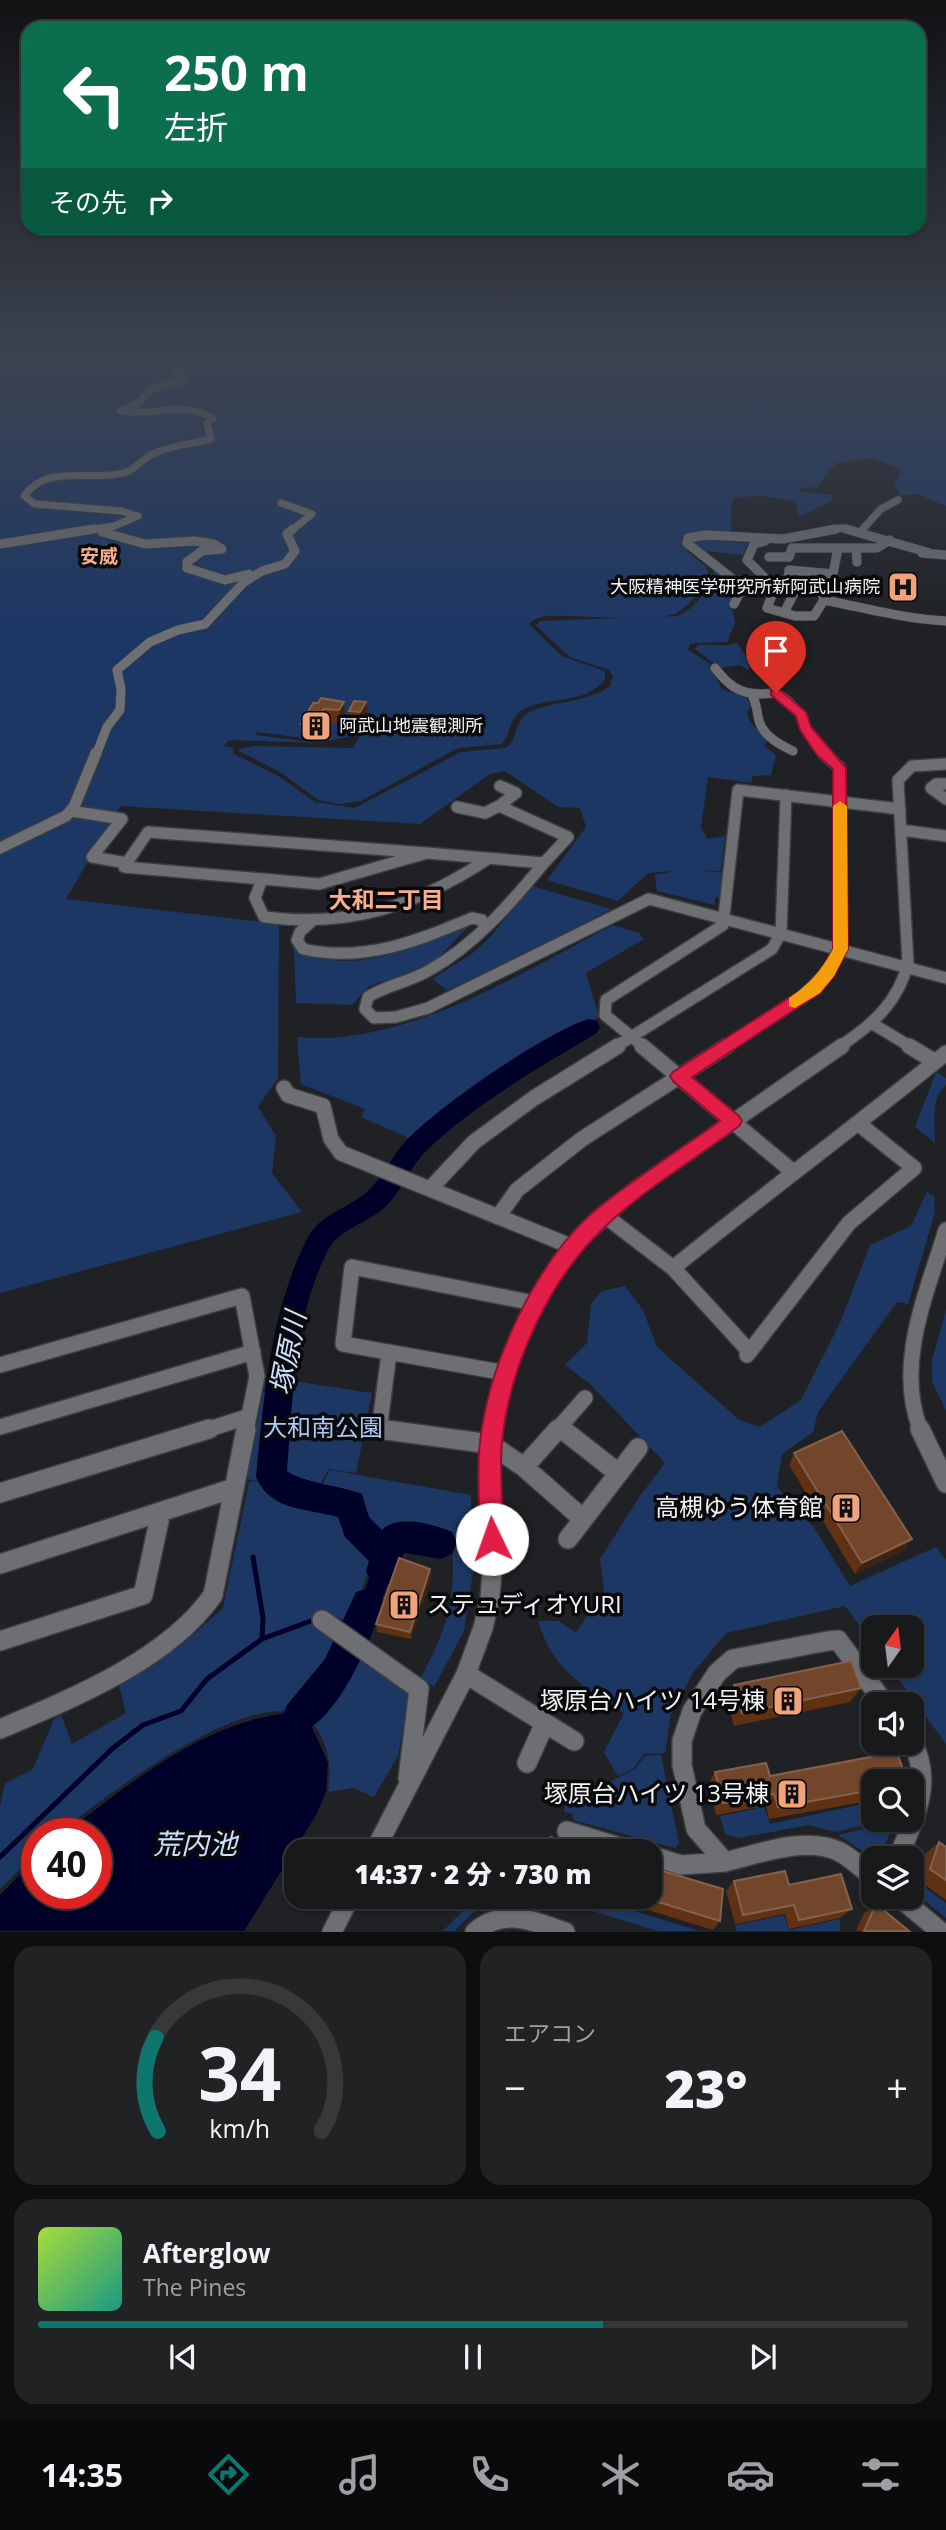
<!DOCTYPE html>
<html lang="ja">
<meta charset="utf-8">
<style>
:root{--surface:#17191b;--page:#202224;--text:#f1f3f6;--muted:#9ea0a3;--line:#36383a;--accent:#0f766e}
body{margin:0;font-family:"Open Sans","Noto Sans JP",sans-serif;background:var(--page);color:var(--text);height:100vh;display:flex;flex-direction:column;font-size:26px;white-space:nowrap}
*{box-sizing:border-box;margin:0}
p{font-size:23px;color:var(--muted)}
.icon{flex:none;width:38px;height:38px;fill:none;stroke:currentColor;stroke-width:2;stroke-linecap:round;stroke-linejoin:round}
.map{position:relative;height:1932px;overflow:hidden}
.details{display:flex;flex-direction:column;gap:14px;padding:14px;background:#0d0e0f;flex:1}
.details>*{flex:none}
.banner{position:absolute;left:21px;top:21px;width:905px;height:214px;border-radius:21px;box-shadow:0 2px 5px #0004,0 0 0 2px var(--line);background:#0b6e4f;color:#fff;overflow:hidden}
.needle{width:46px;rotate:14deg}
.tools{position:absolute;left:861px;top:1615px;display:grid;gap:14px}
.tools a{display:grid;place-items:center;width:63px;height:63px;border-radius:14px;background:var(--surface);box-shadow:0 2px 5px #0004,0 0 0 2px var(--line);font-size:35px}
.speed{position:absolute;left:21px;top:1818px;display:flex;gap:14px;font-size:35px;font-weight:700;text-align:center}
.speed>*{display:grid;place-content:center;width:91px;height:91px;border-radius:50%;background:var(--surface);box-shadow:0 2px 5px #0004,0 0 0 2px var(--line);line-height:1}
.speed .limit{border:10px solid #d22;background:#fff;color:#111}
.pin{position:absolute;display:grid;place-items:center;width:60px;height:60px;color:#fff;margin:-72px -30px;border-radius:50% 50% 50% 0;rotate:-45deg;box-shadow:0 0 7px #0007}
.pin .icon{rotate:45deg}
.me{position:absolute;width:77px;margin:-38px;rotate:357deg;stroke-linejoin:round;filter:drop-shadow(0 0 5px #0008)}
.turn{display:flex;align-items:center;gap:24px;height:147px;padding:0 28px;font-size:32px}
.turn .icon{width:91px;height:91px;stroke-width:2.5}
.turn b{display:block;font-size:49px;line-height:60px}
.then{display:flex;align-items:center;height:66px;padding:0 28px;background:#0003;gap:14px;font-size:26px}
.big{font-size:52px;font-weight:800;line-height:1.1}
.details .tile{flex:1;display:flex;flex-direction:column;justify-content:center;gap:10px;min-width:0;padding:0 24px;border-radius:21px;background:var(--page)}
.details .dial{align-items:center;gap:0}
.dial svg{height:182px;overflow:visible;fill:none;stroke:var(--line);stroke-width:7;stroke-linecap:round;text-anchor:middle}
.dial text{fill:var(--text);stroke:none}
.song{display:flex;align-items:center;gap:21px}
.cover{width:84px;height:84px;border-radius:10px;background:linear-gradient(135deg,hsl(80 70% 55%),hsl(170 70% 35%))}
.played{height:7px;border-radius:4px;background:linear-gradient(90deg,var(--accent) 65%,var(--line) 65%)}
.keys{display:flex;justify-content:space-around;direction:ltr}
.heat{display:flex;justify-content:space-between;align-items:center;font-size:38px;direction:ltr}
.details .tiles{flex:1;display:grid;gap:14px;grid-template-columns:1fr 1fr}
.tile:last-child{grid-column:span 2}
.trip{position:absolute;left:284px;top:1839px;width:378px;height:70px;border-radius:21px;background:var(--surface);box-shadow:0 2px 5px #0004,0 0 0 2px var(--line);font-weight:800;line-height:70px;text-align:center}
.tabs{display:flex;height:112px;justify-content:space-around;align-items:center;background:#090a0b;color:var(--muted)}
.tabs .icon{width:49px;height:49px}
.tabs .active{color:var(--accent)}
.tabs b{font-size:32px;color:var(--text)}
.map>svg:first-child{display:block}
</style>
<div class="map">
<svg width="946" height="1932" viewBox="0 0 946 1932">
<rect width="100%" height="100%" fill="#1f2124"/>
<path fill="#1d3765" d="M14 359H946V506L918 494 901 495 894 486 902 470 873 458 836 463 817 487 797 489 802 492 832 495V501L799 517 796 502 763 496 734 497 731 507V533H689L681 538 689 547 687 551 705 566 708 573C704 586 688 609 674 614 650 622 593 616 565 616 552 616 539 614 529 624L563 657 605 671V679C585 706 547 695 522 710 509 718 511 734 502 744L458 748 361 801 340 804 318 800 280 772 237 750 254 746 353 748 360 735 325 741 257 732 256 735 318 743 229 740 224 746 233 748 234 754 280 777 315 802 355 808 461 752 506 748C518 739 514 724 525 715 541 702 586 704 610 686L613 676 609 670 570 657 536 626 540 621 678 616C693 610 708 591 714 576L712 567 738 587 731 604 735 623 727 642 695 643 690 644 688 650 709 663 722 689 746 697 751 705 747 714 750 722 768 741 764 746 776 755 771 775 753 776 751 783 708 777 701 828 707 839 725 836 721 871 697 870 724 873 720 897 715 898V905L657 891 655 875 675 871 648 873 618 901 547 880 586 827 580 808 558 807 505 771 490 774 420 824 120 806 66 899 279 924 278 1078 258 1107 276 1136 272 1173 302 1212 0 1293V365Z
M702 539 748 543 743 555 706 551 691 542Z
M736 642 752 664 748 670 740 665 720 668 695 649 698 645H731Z
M532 886 611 909 504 965 447 990 432 979 473 953 490 937Z
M613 925 639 933 644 939 586 973 599 1017C532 1053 470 1090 413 1140L361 1117 365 1109 301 1084 297 1037C403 1048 521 973 613 925Z
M469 926 439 957 410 973 369 986 352 1005 296 1003 294 948C347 979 417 947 469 926Z
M936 1072 946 1078V1085C930 1098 935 1124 935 1143L915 1127Z
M927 1192 934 1196 935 1212 908 1304 897 1302 818 1412 813 1432 782 1454 777 1485 785 1499 813 1526 850 1586 936 1547 946 1560V1744L889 1666H912V1628H873V1644L845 1606 726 1633 693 1673 671 1714 665 1753 644 1754 634 1768 618 1776 604 1752 624 1713C583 1687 553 1670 538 1621H559L576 1633 604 1590 600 1559 640 1496 665 1463 591 1385 565 1365 587 1343 591 1304 602 1291 625 1286 643 1310 657 1347 738 1419 760 1427 801 1400 840 1323 870 1245 911 1226Z
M946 1310V1411L932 1381V1360Z
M287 1380 372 1393 356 1473 329 1469 321 1483 296 1484 277 1476Z
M263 1392H275L264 1481C285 1481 300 1487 322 1485L330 1470 471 1495 473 1571 464 1631 434 1687 421 1678C446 1629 456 1603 452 1547L443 1540 398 1532C375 1538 362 1592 354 1613V1625L324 1611 313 1625 409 1694 398 1756 374 1797 353 1788 328 1792C331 1769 330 1757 321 1736 284 1653 98 1803 57 1834H37V1852L0 1889V1806L5 1783 33 1769 54 1719 61 1715 72 1744 126 1713 118 1681 194 1634 223 1608 249 1482 260 1481 247 1479Z
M661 1755 679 1843 675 1848 573 1820V1814L564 1812 565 1805 635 1769 645 1756Z
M873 1802V1820H886L835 1832 809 1825 739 1838 725 1834 720 1816 764 1807 770 1824Z
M894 1822 881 1855 872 1857 838 1835Z
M916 1881 946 1903V1918L914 1892Z
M477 1897H498L470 1915 455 1931H443Z
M546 1897H588L700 1931H658Z
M784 1915 789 1930 840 1919V1931H737L735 1925Z"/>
<path fill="#000129" d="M389 1546 394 1548 396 1559 373 1626 359 1629 356 1613 380 1550Z
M280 1714 299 1717 311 1725 328 1763 326 1792 316 1815 244 1931H0V1895L37 1857V1894H96V1834H63C129 1785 196 1727 280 1714Z"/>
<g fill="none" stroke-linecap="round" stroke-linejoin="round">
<path stroke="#000129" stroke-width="5" d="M253 1557 263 1618 262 1638
M0 1857 113 1748 143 1725 181 1711 207 1679 262 1639 316 1619"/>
<path fill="#000129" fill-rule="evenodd" d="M589 1019 597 1021 600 1027 597 1033C538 1068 476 1103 426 1151 410 1167 402 1191 385 1207 367 1224 339 1228 327 1252 294 1317 293 1399 287 1471 300 1482 342 1486 362 1494L369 1517 382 1530C397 1514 434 1524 452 1532L457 1543 452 1554 441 1559 404 1553 393 1582 382 1587 371 1582 366 1571 369 1561 345 1537 338 1517C307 1508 271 1512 256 1477 264 1396 270 1313 307 1239 320 1213 349 1209 369 1190 383 1177 391 1158 404 1143 433 1110 547 1031 589 1019Z
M368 1588 380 1592 384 1604C368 1644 341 1717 299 1734L287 1729 282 1717 287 1705 325 1659 356 1592Z"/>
<g stroke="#3c3d40" stroke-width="9">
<path id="minor-far4" d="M281 503 312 514 291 531
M83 531 114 526 138 516 121 511 35 504 24 496C49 462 92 483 127 472 135 469 143 458 153 454 171 445 192 444 211 439L207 423 213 418C183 400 152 417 120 411L138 403 152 388 181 381 184 376 173 371 190 359
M826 531 842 528 852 531
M861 531 881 509 898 500"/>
</g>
<g stroke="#3c3d40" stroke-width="10">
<path id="minor-far3" d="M846 529 930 553
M102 532 145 544 195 541 214 544 222 549 202 551 187 562V568L225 580 249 574
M765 541 754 544 747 560 775 588 767 608 795 616H814L824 600 817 573
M0 544 94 529
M856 548 857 562
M922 553 946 555
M769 557H789L792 548H877L890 540
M824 600C866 608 904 619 946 621
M734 604 741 590 739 584 687 543 688 538 706 535 783 539 836 529
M784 613 794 593 788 580 789 570 833 574 838 548
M715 668C728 685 739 694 761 694 767 694 773 692 778 694 803 707 806 735 825 755
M752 695C757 704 756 707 758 716 760 734 778 744 793 751
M96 755 107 727 120 710 121 689 117 670 150 642 178 630 205 624 243 583 262 571 285 564 295 551 287 534 293 529"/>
</g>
<g stroke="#3c3d40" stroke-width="14">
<path id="minor-far2" d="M946 784H936L931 788 946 799
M500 786 516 793 499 806 568 837 544 863
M457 807 485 813 499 806
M71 811 122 819 92 857 127 863
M901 830 946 836
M148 832 427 853 319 884 124 867Z
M0 848 66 816 74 807 96 753
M427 853 544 863C511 903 474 946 428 971 409 982 387 985 368 997L365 1009 374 1018 396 1017 428 1008 649 899 946 978
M262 879 255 898 264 917C350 928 416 906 488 859
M311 922 300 932 297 940 303 949C364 963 417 941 472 918L482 920 484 926
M873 1024 911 1047
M615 1047 772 949 781 933 786 795
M644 1047 605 1015 606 1000 723 925 738 790 900 809
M724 1047C769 1018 816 998 841 949L839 767 823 753
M839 1047C872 1025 898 1003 908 963L898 780 912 766 946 764"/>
</g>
<g stroke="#3c3d40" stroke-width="18">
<path id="minor-far1" d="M642 1046 792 1171
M909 1046 934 1061
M284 1088 288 1095 323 1106 331 1139 341 1153 573 1247
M430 1189 474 1142 534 1098 618 1046
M604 1215 673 1268 749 1351
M498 1217 517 1190 582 1139 727 1046
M673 1268C763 1195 856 1126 946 1053
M747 1355 849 1223 914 1168 859 1124
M0 1365 242 1296 257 1376 246 1431
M506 1373 343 1344 352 1267 534 1303
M0 1427 253 1352
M560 1427 565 1431
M203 1431 247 1417
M379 1431 389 1353
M493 1431 506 1373 534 1303 573 1247 633 1191 842 1046
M556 1431 585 1398
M921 1431C894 1365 927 1293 946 1230"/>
</g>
<g stroke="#3c3d40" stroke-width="22">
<path id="minor" d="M379 1429 490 1444 524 1467 583 1519
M562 1429 618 1473
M920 1429 946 1483
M524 1467 558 1429
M0 1493 209 1429
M568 1539 638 1448
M0 1564 234 1488
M322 1620 419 1689 408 1778
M0 1641 143 1595 161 1512
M466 1674 574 1741
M0 1729C71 1699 168 1660 213 1595L246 1429
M527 1763 545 1723
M567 1831 636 1852
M374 1852 466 1674 483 1628 490 1598 493 1558 490 1444 493 1429
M649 1855 681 1865 725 1862
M898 1858C914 1819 934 1782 912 1742
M873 1877C862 1869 851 1857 838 1851 805 1836 758 1854 725 1862L696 1829 682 1765V1741L692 1711 717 1673 733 1659 828 1641 838 1640 885 1704
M899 1897 941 1932
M332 1932 350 1897
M475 1932C504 1907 533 1921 565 1932"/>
</g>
<use href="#minor-far4" stroke="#6d6f72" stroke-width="7"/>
<use href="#minor-far3" stroke="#6d6f72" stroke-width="9"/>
<use href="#minor-far2" stroke="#6d6f72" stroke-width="11"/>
<use href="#minor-far1" stroke="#6d6f72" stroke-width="15"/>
<use href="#minor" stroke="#6d6f72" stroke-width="19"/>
</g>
<path fill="#613113" d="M344 702 345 715 340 724 325 722 315 740 302 738 301 724 318 703Z
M366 702 367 716 361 726 350 724 349 711Z
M794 1453 905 1550 855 1574 789 1465Z
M430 1569 431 1578 411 1639 377 1632 376 1624Z
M734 1685 861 1688 850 1702 734 1726 727 1700Z
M715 1772 873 1782V1800L769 1819 766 1806 716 1815 708 1785Z
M939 1842 946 1847V1900L917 1879 926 1853Z
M734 1881 789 1885 852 1909 840 1918 789 1929 785 1914 735 1924 726 1891Z
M606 1897H649L720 1921 713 1930Z
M876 1904 909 1931H856L864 1913Z"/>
<path fill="#402210" d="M344 702 345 715 340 724 339 710Z
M366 702 367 716 361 726 360 712Z
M324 709 325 722 315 740 313 726Z
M912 1539 905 1550 855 1574 862 1563Z
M430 1569 431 1578 411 1639 410 1632Z"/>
<path fill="#71462b" stroke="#85614b" stroke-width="2" d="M321 698 344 702 339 710 324 709 313 726 301 724 313 703H318Z
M354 701 366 702 360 712 349 711Z
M842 1431 912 1539 862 1563 794 1453Z
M399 1558 430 1569 410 1632 376 1624Z
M851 1661 861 1688 742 1713 734 1685Z
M897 1752 907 1782H873V1790L778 1807 774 1794 723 1803 715 1772 766 1763 770 1776Z
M551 1837 599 1852H549Z
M939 1842 946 1847V1880L930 1869Z
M649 1867 723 1889 720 1921 642 1897H649Z
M785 1871 789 1885 841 1874 852 1909 799 1920 794 1905 743 1915 734 1881Z
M876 1904 909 1931H864Z"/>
<linearGradient id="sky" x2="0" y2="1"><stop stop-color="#111214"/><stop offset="0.57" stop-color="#3c4350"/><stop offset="1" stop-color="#3c4350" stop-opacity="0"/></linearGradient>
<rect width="946" height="630" fill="url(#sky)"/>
<path fill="#e11d48" stroke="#92132f" stroke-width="2" d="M771 690H780L806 712 811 727 846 768 848 949 834 976 820 993 692 1077 739 1116 742 1121 739 1126C697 1158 649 1186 610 1222 551 1275 510 1363 502 1442 499 1474 503 1507 504 1539L501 1547 492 1550 484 1547 480 1539C480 1507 476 1473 480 1442 489 1363 536 1260 598 1208 636 1177 680 1150 720 1121L673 1081 670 1076 673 1072 809 985 822 969 833 949V769L817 755 800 730 796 716 771 695Z"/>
<path fill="#f59e0b" d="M840 801 847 806 848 949 834 976 820 993 795 1008 789 1006V998C810 984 821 971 833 949V806Z"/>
<defs>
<g id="hospital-square" transform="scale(1.575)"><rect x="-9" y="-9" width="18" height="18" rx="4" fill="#f1a27b" stroke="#0a0a0c"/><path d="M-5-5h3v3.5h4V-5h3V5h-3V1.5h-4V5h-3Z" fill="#111"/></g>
<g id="building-square" transform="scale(1.575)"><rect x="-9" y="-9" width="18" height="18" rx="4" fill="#f1a27b" stroke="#0a0a0c"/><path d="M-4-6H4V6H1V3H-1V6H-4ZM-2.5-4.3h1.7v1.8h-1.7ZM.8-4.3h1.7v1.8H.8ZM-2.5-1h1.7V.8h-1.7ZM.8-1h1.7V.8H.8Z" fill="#111"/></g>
</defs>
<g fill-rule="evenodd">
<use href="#hospital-square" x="903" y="587"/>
<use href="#building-square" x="316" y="726"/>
<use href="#building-square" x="846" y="1508"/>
<use href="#building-square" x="404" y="1605"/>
<use href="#building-square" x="788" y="1701"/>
<use href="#building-square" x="792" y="1794"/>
</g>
<g text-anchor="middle" stroke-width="7" stroke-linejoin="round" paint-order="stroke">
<g font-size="18" fill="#f2f3f5" stroke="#0a0a0c" text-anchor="end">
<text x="880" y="593">大阪精神医学研究所新阿武山病院</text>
<text x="339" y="732" text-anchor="start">阿武山地震観測所</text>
</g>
<g font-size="19" font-weight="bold" fill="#f9af8b" stroke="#0a0a0c">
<text x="99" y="563">安威</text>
</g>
<g font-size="23" font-weight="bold" fill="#f9af8b" stroke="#0a0a0c">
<text x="386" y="908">大和二丁目</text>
</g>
<g font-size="24" fill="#acc7f4" stroke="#0a0a0c">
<text x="323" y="1436">大和南公園</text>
</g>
<g font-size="24" fill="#f2f3f5" stroke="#0a0a0c" text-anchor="end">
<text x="823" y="1516">高槻ゆう体育館</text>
<text x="427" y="1613" text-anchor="start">ステュディオYURI</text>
<text x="765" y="1709">塚原台ハイツ 14号棟</text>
<text x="769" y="1802">塚原台ハイツ 13号棟</text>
</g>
<g font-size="28" font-style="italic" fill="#cde0ff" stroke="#0a0a0c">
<text transform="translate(288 1353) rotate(-79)" y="10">塚原川</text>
<text x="195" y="1854">荒内池</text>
</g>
</g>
</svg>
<div class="tools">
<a><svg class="needle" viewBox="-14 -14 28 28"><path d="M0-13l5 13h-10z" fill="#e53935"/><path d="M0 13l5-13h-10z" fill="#9ea0a3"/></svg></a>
<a><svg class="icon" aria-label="sound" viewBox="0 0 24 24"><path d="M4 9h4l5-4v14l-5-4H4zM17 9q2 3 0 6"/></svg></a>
<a><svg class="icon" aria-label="search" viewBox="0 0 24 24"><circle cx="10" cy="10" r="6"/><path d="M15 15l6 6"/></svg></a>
<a><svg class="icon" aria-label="layers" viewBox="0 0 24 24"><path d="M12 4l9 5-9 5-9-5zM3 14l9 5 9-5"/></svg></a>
</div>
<div class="speed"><div class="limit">40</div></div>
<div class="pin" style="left:776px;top:693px;background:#d93025"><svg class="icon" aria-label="arrive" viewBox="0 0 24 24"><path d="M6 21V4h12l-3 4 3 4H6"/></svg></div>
<svg class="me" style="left:492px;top:1539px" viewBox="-20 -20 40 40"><circle r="19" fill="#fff"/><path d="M0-13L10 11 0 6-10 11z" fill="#e11d48"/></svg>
<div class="trip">14:37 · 2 分 · 730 m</div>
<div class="banner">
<div class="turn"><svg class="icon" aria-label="left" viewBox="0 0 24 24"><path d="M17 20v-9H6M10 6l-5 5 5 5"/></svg><div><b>250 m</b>左折</div></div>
<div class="then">その先<svg class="icon" aria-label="right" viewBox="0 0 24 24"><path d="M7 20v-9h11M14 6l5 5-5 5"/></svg></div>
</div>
</div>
<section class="details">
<div class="tiles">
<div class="tile dial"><svg viewBox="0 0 100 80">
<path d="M14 69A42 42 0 1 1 86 69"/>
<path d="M14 69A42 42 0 0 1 13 28" stroke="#0f766e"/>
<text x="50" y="56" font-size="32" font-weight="700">34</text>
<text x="50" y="72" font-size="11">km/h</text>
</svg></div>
<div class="tile"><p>エアコン</p>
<div class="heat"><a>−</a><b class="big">23°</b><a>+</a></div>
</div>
<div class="tile">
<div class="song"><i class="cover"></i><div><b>Afterglow</b><p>The Pines</p></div></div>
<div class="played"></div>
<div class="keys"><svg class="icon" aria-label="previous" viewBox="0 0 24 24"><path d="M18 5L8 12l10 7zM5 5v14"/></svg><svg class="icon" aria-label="pause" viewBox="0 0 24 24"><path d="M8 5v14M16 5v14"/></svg><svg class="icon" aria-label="next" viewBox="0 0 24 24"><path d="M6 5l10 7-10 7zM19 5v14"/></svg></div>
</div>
</div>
</section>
<nav class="tabs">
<b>14:35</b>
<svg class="icon active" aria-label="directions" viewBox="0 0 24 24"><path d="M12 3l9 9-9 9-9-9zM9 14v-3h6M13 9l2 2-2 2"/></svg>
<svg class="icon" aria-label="music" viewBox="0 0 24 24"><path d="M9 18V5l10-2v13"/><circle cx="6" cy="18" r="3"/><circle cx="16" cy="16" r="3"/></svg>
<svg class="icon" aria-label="phone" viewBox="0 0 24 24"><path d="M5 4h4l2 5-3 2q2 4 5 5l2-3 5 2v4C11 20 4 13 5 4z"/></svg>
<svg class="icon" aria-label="climate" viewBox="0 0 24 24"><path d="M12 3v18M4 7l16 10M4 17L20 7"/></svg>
<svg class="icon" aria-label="car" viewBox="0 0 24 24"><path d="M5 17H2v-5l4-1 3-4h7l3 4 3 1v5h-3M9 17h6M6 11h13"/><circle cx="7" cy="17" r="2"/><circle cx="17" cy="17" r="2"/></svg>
<svg class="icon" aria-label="filters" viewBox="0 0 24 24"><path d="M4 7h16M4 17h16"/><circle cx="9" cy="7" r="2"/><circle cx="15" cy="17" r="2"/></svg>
</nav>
